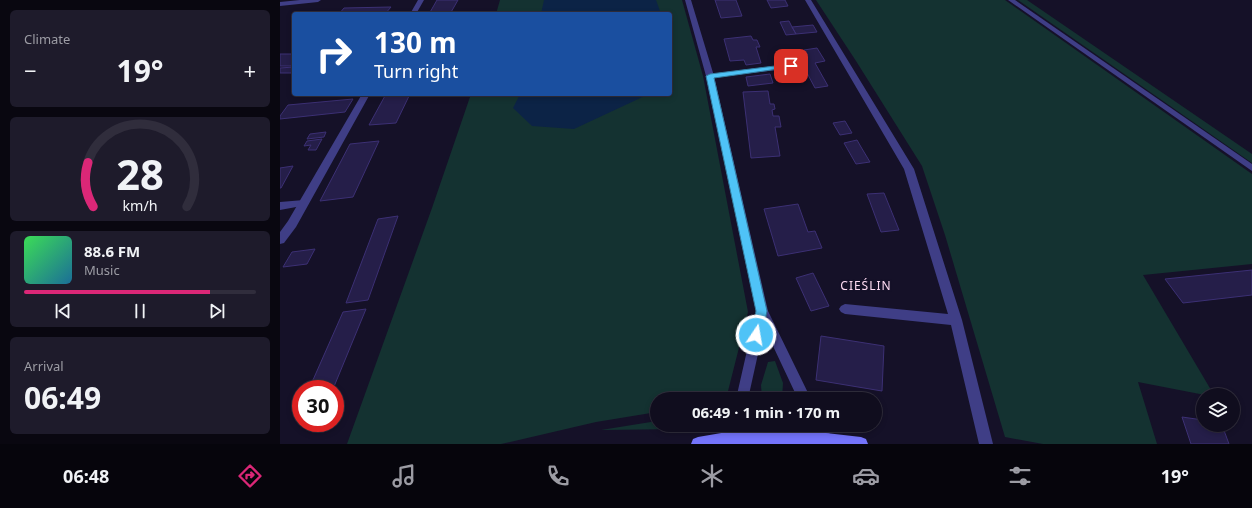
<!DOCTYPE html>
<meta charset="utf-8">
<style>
:root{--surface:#100d1e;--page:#1e1b2b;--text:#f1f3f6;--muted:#9c9ca4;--line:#302d3c;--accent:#db2777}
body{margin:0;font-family:"Noto Sans",sans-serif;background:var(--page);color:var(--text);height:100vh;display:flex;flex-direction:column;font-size:15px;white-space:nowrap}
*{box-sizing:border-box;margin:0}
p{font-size:13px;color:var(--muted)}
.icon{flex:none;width:22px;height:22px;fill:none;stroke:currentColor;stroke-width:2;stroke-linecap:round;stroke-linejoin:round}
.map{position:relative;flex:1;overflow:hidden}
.side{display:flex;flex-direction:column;gap:10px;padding:10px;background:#090710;width:280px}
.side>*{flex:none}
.hud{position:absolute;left:12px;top:12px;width:380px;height:84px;border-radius:4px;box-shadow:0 2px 6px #0003,0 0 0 1px var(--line);background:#1a4fa0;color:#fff;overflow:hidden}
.controls{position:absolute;left:916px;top:388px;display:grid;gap:8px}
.controls a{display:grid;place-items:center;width:44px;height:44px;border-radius:50%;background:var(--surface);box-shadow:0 2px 6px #0003,0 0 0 1px var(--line);font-size:20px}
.speed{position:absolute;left:12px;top:380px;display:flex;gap:8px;font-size:20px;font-weight:700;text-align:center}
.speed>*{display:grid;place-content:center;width:52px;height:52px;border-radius:50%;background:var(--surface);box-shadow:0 2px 6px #0003,0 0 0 1px var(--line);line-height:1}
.speed .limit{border:6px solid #d22;background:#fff;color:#111}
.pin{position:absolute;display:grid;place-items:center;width:34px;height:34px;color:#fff;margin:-17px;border-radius:8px;box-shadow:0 2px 6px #0006}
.me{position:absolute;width:44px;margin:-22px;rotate:12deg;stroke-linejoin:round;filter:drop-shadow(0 0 3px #0008)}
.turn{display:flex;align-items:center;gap:14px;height:84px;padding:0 16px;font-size:18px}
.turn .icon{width:52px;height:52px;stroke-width:2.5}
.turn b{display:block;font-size:28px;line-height:34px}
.big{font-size:30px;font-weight:700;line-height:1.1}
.side .tile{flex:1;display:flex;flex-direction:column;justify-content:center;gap:6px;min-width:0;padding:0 14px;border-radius:6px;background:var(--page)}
.side .dial{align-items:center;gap:0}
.dial svg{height:104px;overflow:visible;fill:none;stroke:var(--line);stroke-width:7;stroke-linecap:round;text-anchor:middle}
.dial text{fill:var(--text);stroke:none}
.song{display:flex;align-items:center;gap:12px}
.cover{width:48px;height:48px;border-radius:6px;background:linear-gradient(135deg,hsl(130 70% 55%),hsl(200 70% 35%))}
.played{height:4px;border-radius:2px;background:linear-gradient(90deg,var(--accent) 80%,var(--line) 80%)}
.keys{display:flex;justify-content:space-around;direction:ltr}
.heat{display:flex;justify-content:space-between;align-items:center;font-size:22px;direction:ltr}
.trip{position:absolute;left:370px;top:392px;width:232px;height:40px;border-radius:20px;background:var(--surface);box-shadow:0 2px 6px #0003,0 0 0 1px var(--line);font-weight:700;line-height:40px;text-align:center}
.tabs{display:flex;height:64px;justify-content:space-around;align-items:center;background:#06050c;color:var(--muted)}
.tabs .icon{width:28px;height:28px}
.tabs .current{color:var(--accent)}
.tabs b{font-size:18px;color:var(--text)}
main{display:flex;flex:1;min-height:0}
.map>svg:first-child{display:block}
</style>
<main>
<section class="side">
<div class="tile"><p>Climate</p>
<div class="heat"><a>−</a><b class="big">19°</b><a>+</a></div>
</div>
<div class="tile dial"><svg viewBox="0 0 100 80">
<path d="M14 69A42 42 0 1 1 86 69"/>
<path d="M14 69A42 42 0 0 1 10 35" stroke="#db2777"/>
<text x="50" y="56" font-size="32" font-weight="700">28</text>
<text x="50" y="72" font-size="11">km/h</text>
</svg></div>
<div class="tile">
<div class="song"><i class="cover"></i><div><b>88.6 FM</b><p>Music</p></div></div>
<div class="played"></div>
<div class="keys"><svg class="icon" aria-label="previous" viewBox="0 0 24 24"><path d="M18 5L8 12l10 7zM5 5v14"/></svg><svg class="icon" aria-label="pause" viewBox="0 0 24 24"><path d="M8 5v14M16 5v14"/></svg><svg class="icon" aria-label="next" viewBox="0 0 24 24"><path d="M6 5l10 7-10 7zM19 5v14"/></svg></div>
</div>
<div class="tile"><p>Arrival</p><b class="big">06:49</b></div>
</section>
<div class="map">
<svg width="972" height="444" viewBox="0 0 972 444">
<rect width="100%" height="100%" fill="#151128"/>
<path fill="#143231" d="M220 0H402L423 76 468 312 446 399H377V412L316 422 221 444H67L152 208 191 94H390V14H216Z
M536 0H725L972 174V264L863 275 934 395H925L858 382 877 444H763L725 437 665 235 642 166 576 61Z
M738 0H747L972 154V163Z
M495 361 503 383 502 399H482L481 385 488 362Z
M377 421V425H415L401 429 321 430Z"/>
<path fill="#0c2346" d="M264 0H376L381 14H261Z
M240 94H369L294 129 252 126 233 108Z"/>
<path fill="#251e49" stroke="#3c3074" d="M157 0H178L170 14H149Z
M435 0H456L462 16 441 18Z
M487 0H505L508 6 491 8Z
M111 7 105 14H59L64 8Z
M509 21 512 27 516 34 506 35 500 22Z
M533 25 537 32 516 34 512 27Z
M471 36 473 40H477L480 47H476L481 63 466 65 464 60 450 61 444 39Z
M537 48 545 61 535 63 548 86 535 88 518 56 527 55 524 50Z
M0 54H14V66H0Z
M14 67V70L11 73H0V68Z
M490 74 493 83 468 86 466 77Z
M488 91 490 104H494L495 109 492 110 493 116H499L501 127H495L500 156 471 158 463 92Z
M106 94H130L116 123 89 125Z
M73 99 65 112 0 119V116L8 105Z
M565 121 572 133 560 135 553 123Z
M46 132 44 137 27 139 30 134Z
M42 139 36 150H28L31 145 24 146 27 141Z
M577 140 581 147 590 162 576 164 564 143Z
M99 141 73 197 40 201 70 144Z
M13 166 1 188H0V168Z
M604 193 619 230 601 232 587 194Z
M518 204 528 232 535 231 542 248 498 256 484 209Z
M118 216 88 300 66 303 98 219Z
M35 249 27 264 3 267 12 252Z
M972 270V295L903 303 885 279Z
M533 273 549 306 531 311 516 278Z
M86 309 53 389H29L63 312Z
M541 336 604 346 602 391 536 380Z
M902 417 923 420V425H942L949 444H911Z"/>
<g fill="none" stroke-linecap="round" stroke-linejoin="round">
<path fill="#3f3e86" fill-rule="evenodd" d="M20 0H41L38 2 0 6V2Z
M525 0H531L634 169 682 320 713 444H699L671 325 565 314 561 312 559 309 561 306 565 304 668 314 624 169Z
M511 64 515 66 514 68 430 78 426 76 430 74Z
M24 200 27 201 29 203 27 205 0 210V202Z"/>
<path fill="#3f3e86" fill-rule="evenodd" d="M138 0H144L136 14H130Z
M405 0H411L434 76 488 311 531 399H518L484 327 468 399H456L476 311 426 76Z
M82 94H90L16 227 4 243 0 244V232L8 221Z
M449 425H463L458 443H448L446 438Z
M531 425H545L553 440 551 444H541Z"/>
<path fill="#3f3e86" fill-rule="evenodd" d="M728 0H735L972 164V171Z"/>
<path fill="#7474fb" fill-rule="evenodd" d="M453 431 546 433 581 437 586 439 588 444H411L413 439 418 437Z"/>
</g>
<path fill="#4fc3f7" stroke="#337fa1" d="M511 64 513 65V67L434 78 487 311 482 335 480 339 476 340 472 339 471 335 476 311 426 76 430 74Z"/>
<g text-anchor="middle" stroke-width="4" stroke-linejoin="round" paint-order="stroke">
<g font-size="12" letter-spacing="1" fill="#fedbf2" stroke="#151128">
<text x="586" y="290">CIEŚLIN</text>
</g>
</g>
</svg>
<div class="controls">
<a><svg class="icon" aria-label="layers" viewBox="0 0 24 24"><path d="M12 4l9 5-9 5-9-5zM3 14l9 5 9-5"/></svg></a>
</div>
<div class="speed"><div class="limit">30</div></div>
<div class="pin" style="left:511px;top:66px;background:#d93025"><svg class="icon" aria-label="arrive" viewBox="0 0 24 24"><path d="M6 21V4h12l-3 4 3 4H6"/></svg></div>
<svg class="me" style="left:476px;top:335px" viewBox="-20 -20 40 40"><circle r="17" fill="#4fc3f7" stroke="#fff" stroke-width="3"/><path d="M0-11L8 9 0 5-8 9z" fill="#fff"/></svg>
<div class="trip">06:49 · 1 min · 170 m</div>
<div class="hud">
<div class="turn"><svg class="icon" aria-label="right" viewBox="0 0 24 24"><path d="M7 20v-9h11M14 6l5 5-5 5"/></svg><div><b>130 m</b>Turn right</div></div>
</div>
</div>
</main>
<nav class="tabs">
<b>06:48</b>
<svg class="icon current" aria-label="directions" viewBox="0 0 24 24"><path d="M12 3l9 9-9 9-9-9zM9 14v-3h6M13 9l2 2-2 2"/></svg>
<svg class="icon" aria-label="music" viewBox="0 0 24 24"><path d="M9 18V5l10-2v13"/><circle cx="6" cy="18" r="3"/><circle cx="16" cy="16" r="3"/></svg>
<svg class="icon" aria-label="phone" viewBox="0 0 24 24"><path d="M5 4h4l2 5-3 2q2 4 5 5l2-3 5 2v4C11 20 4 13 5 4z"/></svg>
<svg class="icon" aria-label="climate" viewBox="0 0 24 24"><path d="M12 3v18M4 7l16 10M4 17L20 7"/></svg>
<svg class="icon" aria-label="car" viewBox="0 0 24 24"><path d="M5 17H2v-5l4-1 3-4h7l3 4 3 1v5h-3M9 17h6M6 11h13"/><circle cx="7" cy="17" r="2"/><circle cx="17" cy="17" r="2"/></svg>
<svg class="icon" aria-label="filters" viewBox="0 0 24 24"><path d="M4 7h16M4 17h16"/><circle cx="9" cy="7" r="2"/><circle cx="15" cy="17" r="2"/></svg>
<b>19°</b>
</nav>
